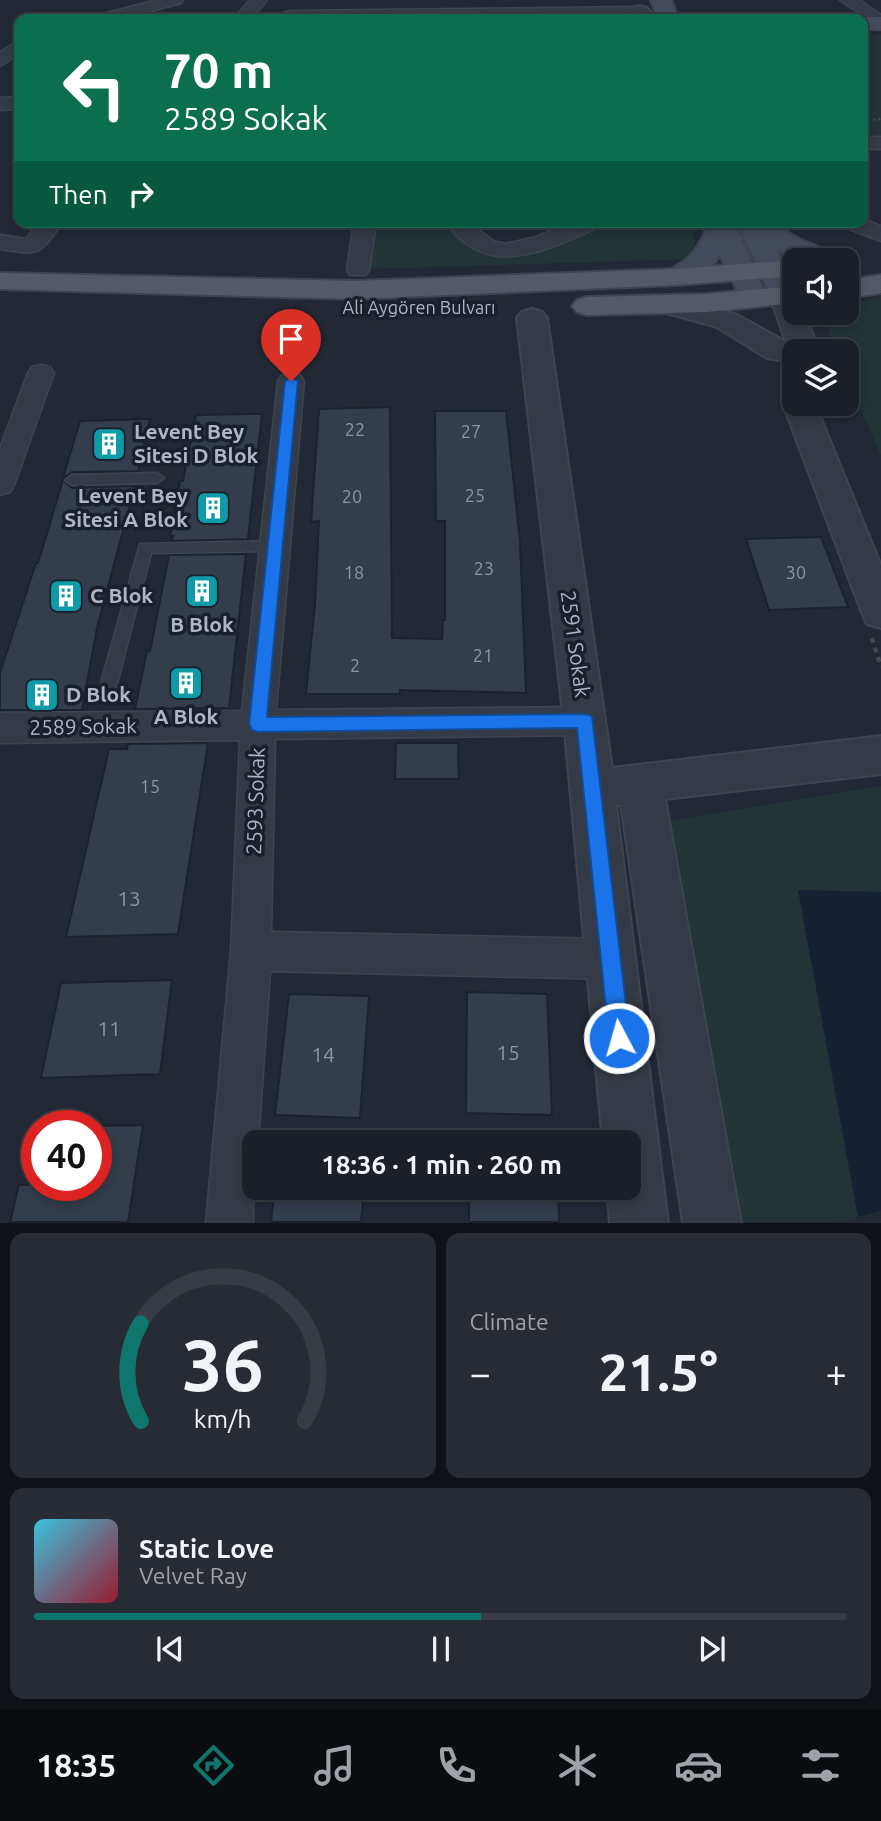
<!DOCTYPE html>
<meta charset="utf-8">
<style>
:root{--surface:#1a1f28;--page:#272c34;--text:#f1f3f6;--muted:#9fa2a8;--line:#383d45;--accent:#0f766e}
body{margin:0;font-family:Ubuntu,sans-serif;background:var(--page);color:var(--text);height:100vh;display:flex;flex-direction:column;font-size:26px;white-space:nowrap}
*{box-sizing:border-box;margin:0}
p{font-size:23px;color:var(--muted)}
.icon{flex:none;width:38px;height:38px;fill:none;stroke:currentColor;stroke-width:2;stroke-linecap:round;stroke-linejoin:round}
.map{position:relative;height:1223px;overflow:hidden}
.sheet{display:flex;flex-direction:column;gap:10px;padding:10px;background:#0e1116;flex:1}
.sheet>*{flex:none}
.guide{position:absolute;left:14px;top:14px;width:854px;height:214px;border-radius:14px;box-shadow:0 4px 10px #0003,0 0 0 2px var(--line);background:#0b6e4f;color:#fff;overflow:hidden}
.controls{position:absolute;left:782px;top:248px;display:grid;gap:14px}
.controls a{display:grid;place-items:center;width:77px;height:77px;border-radius:14px;background:var(--surface);box-shadow:0 4px 10px #0003,0 0 0 2px var(--line);font-size:35px}
.speed{position:absolute;left:21px;top:1110px;display:flex;gap:14px;font-size:35px;font-weight:700;text-align:center}
.speed>*{display:grid;place-content:center;width:91px;height:91px;border-radius:50%;background:var(--surface);box-shadow:0 4px 10px #0003,0 0 0 2px var(--line);line-height:1}
.speed .limit{border:10px solid #d22;background:#fff;color:#111}
.pin{position:absolute;display:grid;place-items:center;width:60px;height:60px;color:#fff;margin:-72px -30px;border-radius:50% 50% 50% 0;rotate:-45deg;box-shadow:0 0 7px #0007}
.pin .icon{rotate:45deg}
.me{position:absolute;width:77px;margin:-38px;rotate:354deg;stroke-linejoin:round;filter:drop-shadow(0 0 5px #0008)}
.turn{display:flex;align-items:center;gap:24px;height:147px;padding:0 35px;font-size:32px}
.turn .icon{width:91px;height:91px;stroke-width:2.5}
.turn b{display:block;font-size:49px;line-height:60px}
.then{display:flex;align-items:center;height:66px;padding:0 35px;background:#0003;gap:14px;font-size:26px}
.big{font-size:52px;font-weight:700;line-height:1.1}
.sheet .widget{flex:1;display:flex;flex-direction:column;justify-content:center;gap:10px;min-width:0;padding:0 24px;border-radius:14px;background:var(--page)}
.sheet .dial{align-items:center;gap:0}
.dial svg{height:182px;overflow:visible;fill:none;stroke:var(--line);stroke-width:7;stroke-linecap:round;text-anchor:middle}
.dial text{fill:var(--text);stroke:none}
.song{display:flex;align-items:center;gap:21px}
.cover{width:84px;height:84px;border-radius:10px;background:linear-gradient(135deg,hsl(190 70% 55%),hsl(350 70% 35%))}
.played{height:7px;border-radius:4px;background:linear-gradient(90deg,var(--accent) 55%,var(--line) 55%)}
.keys{display:flex;justify-content:space-around;direction:ltr}
.heat{display:flex;justify-content:space-between;align-items:center;font-size:38px;direction:ltr}
.sheet .tiles{flex:1;display:grid;gap:10px;grid-template-columns:1fr 1fr}
.widget:last-child{grid-column:span 2}
.trip{position:absolute;left:242px;top:1130px;width:399px;height:70px;border-radius:14px;background:var(--surface);box-shadow:0 4px 10px #0003,0 0 0 2px var(--line);font-weight:700;line-height:70px;text-align:center}
.tab-bar{display:flex;height:112px;justify-content:space-around;align-items:center;background:#0a0c10;color:var(--muted)}
.tab-bar .icon{width:49px;height:49px}
.tab-bar .selected{color:var(--accent)}
.tab-bar b{font-size:32px;color:var(--text)}
.map>svg:first-child{display:block}
</style>
<div class="map">
<svg width="881" height="1223" viewBox="0 0 881 1223">
<rect width="100%" height="100%" fill="#222935"/>
<path fill="#233336" d="M863 34H881V135H863Z
M371 222H444L466 244 497 256 530 255 608 222H693L696 259 370 269Z
M881 295V456L847 377V352H836L828 334 837 313H847V307Z
M881 786V1211L838 1222H703L654 823Z"/>
<path fill="#162032" d="M798 890 881 892V1211L858 1217Z"/>
<path fill="#343d4c" stroke="#1c222d" stroke-width="2" d="M390 407 392 638 442 639 443 620H445V521H436L435 411H506L520 541 526 693 400 690V694H306L315 604 319 521 311 522 319 409Z
M262 414 248 539 172 541 173 536H170L180 481H183L196 415Z
M150 419 138 471 72 472 63 478 80 421Z
M63 480 72 488 135 486 97 628 82 710H0V673L36 563H38Z
M821 537 848 607 769 610 746 539Z
M246 554 229 708 135 709 147 651H150L169 555Z
M208 743 178 934 66 937 109 749H127L128 744Z
M396 743H458L459 779H395Z
M172 980 160 1074 41 1078 61 983Z
M467 992 547 994 552 1115 466 1113Z
M289 994 369 996 360 1118 275 1115Z
M143 1125 128 1222H10L19 1185H96V1126Z
M275 1188H364L361 1222H271Z
M469 1188H558L559 1222H469Z"/>
<g fill="none" stroke-linecap="round" stroke-linejoin="round">
<g stroke="#3e4450" stroke-width="3">
<path id="service" d="M157 473 164 478 157 483 72 485 65 480 72 475Z
M275 541 282 546 275 551 151 553 116 687 114 692 108 694 102 692 100 687 140 544Z"/>
</g>
<g stroke="#3e4450" stroke-width="3">
<path id="minor" d="M157 0H183L181 3 123 19H97L99 15Z
M250 0H267L251 19H234Z
M840 0H859L881 15V27Z
M640 7 648 12 646 15 281 19 284 13 290 11Z
M19 41V54L0 66V52Z
M19 97V109L0 110V98Z
M863 137H881V149H863Z
M863 219 881 226V241L844 227 841 222H863Z
M40 222H63C39 256 40 255 0 249V235L26 239Z
M354 222H376L369 270 366 275H350L347 270Z
M445 222H469L493 241 506 244 536 237 572 222H602L599 227C547 250 487 282 445 222Z
M41 365 50 367 54 373 14 485 10 492 0 495V448L28 373 32 367Z
M291 373 300 375 304 381 276 710 585 707 597 711 602 721 597 731 585 735 275 739 271 932 611 939 625 945 631 959 625 973 611 979 270 971 258 1143H254L253 1223H206L231 951 240 740 0 743V713L242 711 278 381 282 375Z"/>
</g>
<g stroke="#3e4450" stroke-width="4">
<path id="tertiary" d="M640 6 647 8 657 19H636L630 12 633 8Z
M784 287 794 290V313H805L819 352H794V359L791 355 778 360 767 358 717 327 656 310 651 304 656 298 666 295 737 315 786 342 770 296 774 290Z
M532 309 542 312 547 318 612 768 881 736V774L665 799 741 1223H683L621 805H616L668 1223H610L607 1188H628V1143H603L564 721 517 318 522 312Z
M794 395V404H815L881 566V628L867 624 862 613 783 404 788 397Z"/>
</g>
<g stroke="#3e4450" stroke-width="4">
<path id="secondary" d="M651 0H671L678 19H658Z
M863 17H881V29H863V19H855Z
M709 222H735L755 273 768 298 764 304 754 307 744 304 720 255C708 273 689 289 666 283L662 277C667 270 673 269 680 264 696 254 703 239 709 222Z
M740 222H770L799 239 838 255 842 261H802L776 249 794 288V302L784 305 774 302 741 231 743 227Z"/>
</g>
<g stroke="#3e4450" stroke-width="4">
<path id="primary" d="M794 260 798 261H794V276L676 285 355 299 0 289V273L355 281 676 269Z
M881 275V293L847 298V280Z
M794 286V303L707 312 587 315 577 312 572 306 577 300 587 297 707 294Z"/>
</g>
<path stroke="#3c4c4f" stroke-width="2.5" stroke-dasharray="2.5 2.5" stroke-linecap="butt" d="M863 120 881 119"/>
<path stroke="#3c4c4f" stroke-width="4.5" stroke-dasharray="5 5" stroke-linecap="butt" d="M872 638 881 667"/>
<use href="#service" fill="#353b46" fill-rule="evenodd"/>
<use href="#minor" fill="#353b46" fill-rule="evenodd"/>
<use href="#tertiary" fill="#353b46" fill-rule="evenodd"/>
<use href="#secondary" fill="#434a59" fill-rule="evenodd"/>
<use href="#primary" fill="#535a66" fill-rule="evenodd"/>
</g>
<path fill="#1a73e8" stroke="#114b97" stroke-width="2" d="M291 377 298 381 267 717 585 714 592 716 630 1038 627 1046 619 1049 612 1046 609 1038 577 728 258 732 252 730 249 724 285 381Z"/>
<defs>
<g id="building-square" transform="scale(1.75)"><rect x="-9" y="-9" width="18" height="18" rx="4" fill="#0f9aa8" stroke="#1a202b"/><path d="M-4-6H4V6H1V3H-1V6H-4ZM-2.5-4.3h1.7v1.8h-1.7ZM.8-4.3h1.7v1.8H.8ZM-2.5-1h1.7V.8h-1.7ZM.8-1h1.7V.8H.8Z" fill="#fff"/></g>
</defs>
<g fill-rule="evenodd">
<use href="#building-square" x="109" y="444"/>
<use href="#building-square" x="213" y="508"/>
<use href="#building-square" x="202" y="591"/>
<use href="#building-square" x="66" y="596"/>
<use href="#building-square" x="186" y="683"/>
<use href="#building-square" x="42" y="695"/>
</g>
<g text-anchor="middle" stroke-width="7" stroke-linejoin="round" paint-order="stroke">
<g font-size="18" fill="#afb6c3" stroke="#1a202b">
<text x="419" y="314">Ali Aygören Bulvarı</text>
</g>
<g font-size="18" fill="#8e96a3">
<text x="355" y="436">22</text>
<text x="471" y="438">27</text>
<text x="475" y="502">25</text>
<text x="352" y="503">20</text>
<text x="484" y="575">23</text>
<text x="354" y="579">18</text>
<text x="796" y="579">30</text>
<text x="483" y="662">21</text>
<text x="355" y="672">2</text>
<text x="150" y="793">15</text>
</g>
<g font-size="21" font-weight="bold" fill="#afb6c3" stroke="#1a202b" text-anchor="start">
<text x="134" y="439">Levent Bey<tspan x="134" dy="24">Sitesi D Blok</tspan></text>
<text x="188" y="503" text-anchor="end">Levent Bey<tspan x="188" dy="24">Sitesi A Blok</tspan></text>
<text x="90" y="603">C Blok</text>
<text x="202" y="632" text-anchor="middle">B Blok</text>
<text x="66" y="702">D Blok</text>
<text x="186" y="724" text-anchor="middle">A Blok</text>
</g>
<g font-size="21" fill="#afb6c3" stroke="#1a202b">
<text transform="translate(575 644) rotate(82)" y="7">2591 Sokak</text>
<text transform="translate(83 727) rotate(-1)" y="7">2589 Sokak</text>
<text transform="translate(256 801) rotate(-88)" y="7">2593 Sokak</text>
</g>
<g font-size="21" fill="#8e96a3">
<text x="129" y="906">13</text>
<text x="109" y="1036">11</text>
<text x="508" y="1060">15</text>
<text x="323" y="1062">14</text>
</g>
</g>
</svg>
<div class="controls">
<a><svg class="icon" aria-label="sound" viewBox="0 0 24 24"><path d="M4 9h4l5-4v14l-5-4H4zM17 9q2 3 0 6"/></svg></a>
<a><svg class="icon" aria-label="layers" viewBox="0 0 24 24"><path d="M12 4l9 5-9 5-9-5zM3 14l9 5 9-5"/></svg></a>
</div>
<div class="speed"><div class="limit">40</div></div>
<div class="pin" style="left:291px;top:381px;background:#d93025"><svg class="icon" aria-label="arrive" viewBox="0 0 24 24"><path d="M6 21V4h12l-3 4 3 4H6"/></svg></div>
<svg class="me" style="left:619px;top:1038px" viewBox="-20 -20 40 40"><circle r="17" fill="#1a73e8" stroke="#fff" stroke-width="3"/><path d="M0-11L8 9 0 5-8 9z" fill="#fff"/></svg>
<div class="trip">18:36 · 1 min · 260 m</div>
<div class="guide">
<div class="turn"><svg class="icon" aria-label="left" viewBox="0 0 24 24"><path d="M17 20v-9H6M10 6l-5 5 5 5"/></svg><div><b>70 m</b>2589 Sokak</div></div>
<div class="then">Then<svg class="icon" aria-label="right" viewBox="0 0 24 24"><path d="M7 20v-9h11M14 6l5 5-5 5"/></svg></div>
</div>
</div>
<section class="sheet">
<div class="tiles">
<div class="widget dial"><svg viewBox="0 0 100 80">
<path d="M14 69A42 42 0 1 1 86 69"/>
<path d="M14 69A42 42 0 0 1 14 26" stroke="#0f766e"/>
<text x="50" y="56" font-size="32" font-weight="700">36</text>
<text x="50" y="72" font-size="11">km/h</text>
</svg></div>
<div class="widget"><p>Climate</p>
<div class="heat"><a>−</a><b class="big">21.5°</b><a>+</a></div>
</div>
<div class="widget">
<div class="song"><i class="cover"></i><div><b>Static Love</b><p>Velvet Ray</p></div></div>
<div class="played"></div>
<div class="keys"><svg class="icon" aria-label="previous" viewBox="0 0 24 24"><path d="M18 5L8 12l10 7zM5 5v14"/></svg><svg class="icon" aria-label="pause" viewBox="0 0 24 24"><path d="M8 5v14M16 5v14"/></svg><svg class="icon" aria-label="next" viewBox="0 0 24 24"><path d="M6 5l10 7-10 7zM19 5v14"/></svg></div>
</div>
</div>
</section>
<nav class="tab-bar">
<b>18:35</b>
<svg class="icon selected" aria-label="directions" viewBox="0 0 24 24"><path d="M12 3l9 9-9 9-9-9zM9 14v-3h6M13 9l2 2-2 2"/></svg>
<svg class="icon" aria-label="music" viewBox="0 0 24 24"><path d="M9 18V5l10-2v13"/><circle cx="6" cy="18" r="3"/><circle cx="16" cy="16" r="3"/></svg>
<svg class="icon" aria-label="phone" viewBox="0 0 24 24"><path d="M5 4h4l2 5-3 2q2 4 5 5l2-3 5 2v4C11 20 4 13 5 4z"/></svg>
<svg class="icon" aria-label="climate" viewBox="0 0 24 24"><path d="M12 3v18M4 7l16 10M4 17L20 7"/></svg>
<svg class="icon" aria-label="car" viewBox="0 0 24 24"><path d="M5 17H2v-5l4-1 3-4h7l3 4 3 1v5h-3M9 17h6M6 11h13"/><circle cx="7" cy="17" r="2"/><circle cx="17" cy="17" r="2"/></svg>
<svg class="icon" aria-label="filters" viewBox="0 0 24 24"><path d="M4 7h16M4 17h16"/><circle cx="9" cy="7" r="2"/><circle cx="15" cy="17" r="2"/></svg>
</nav>
